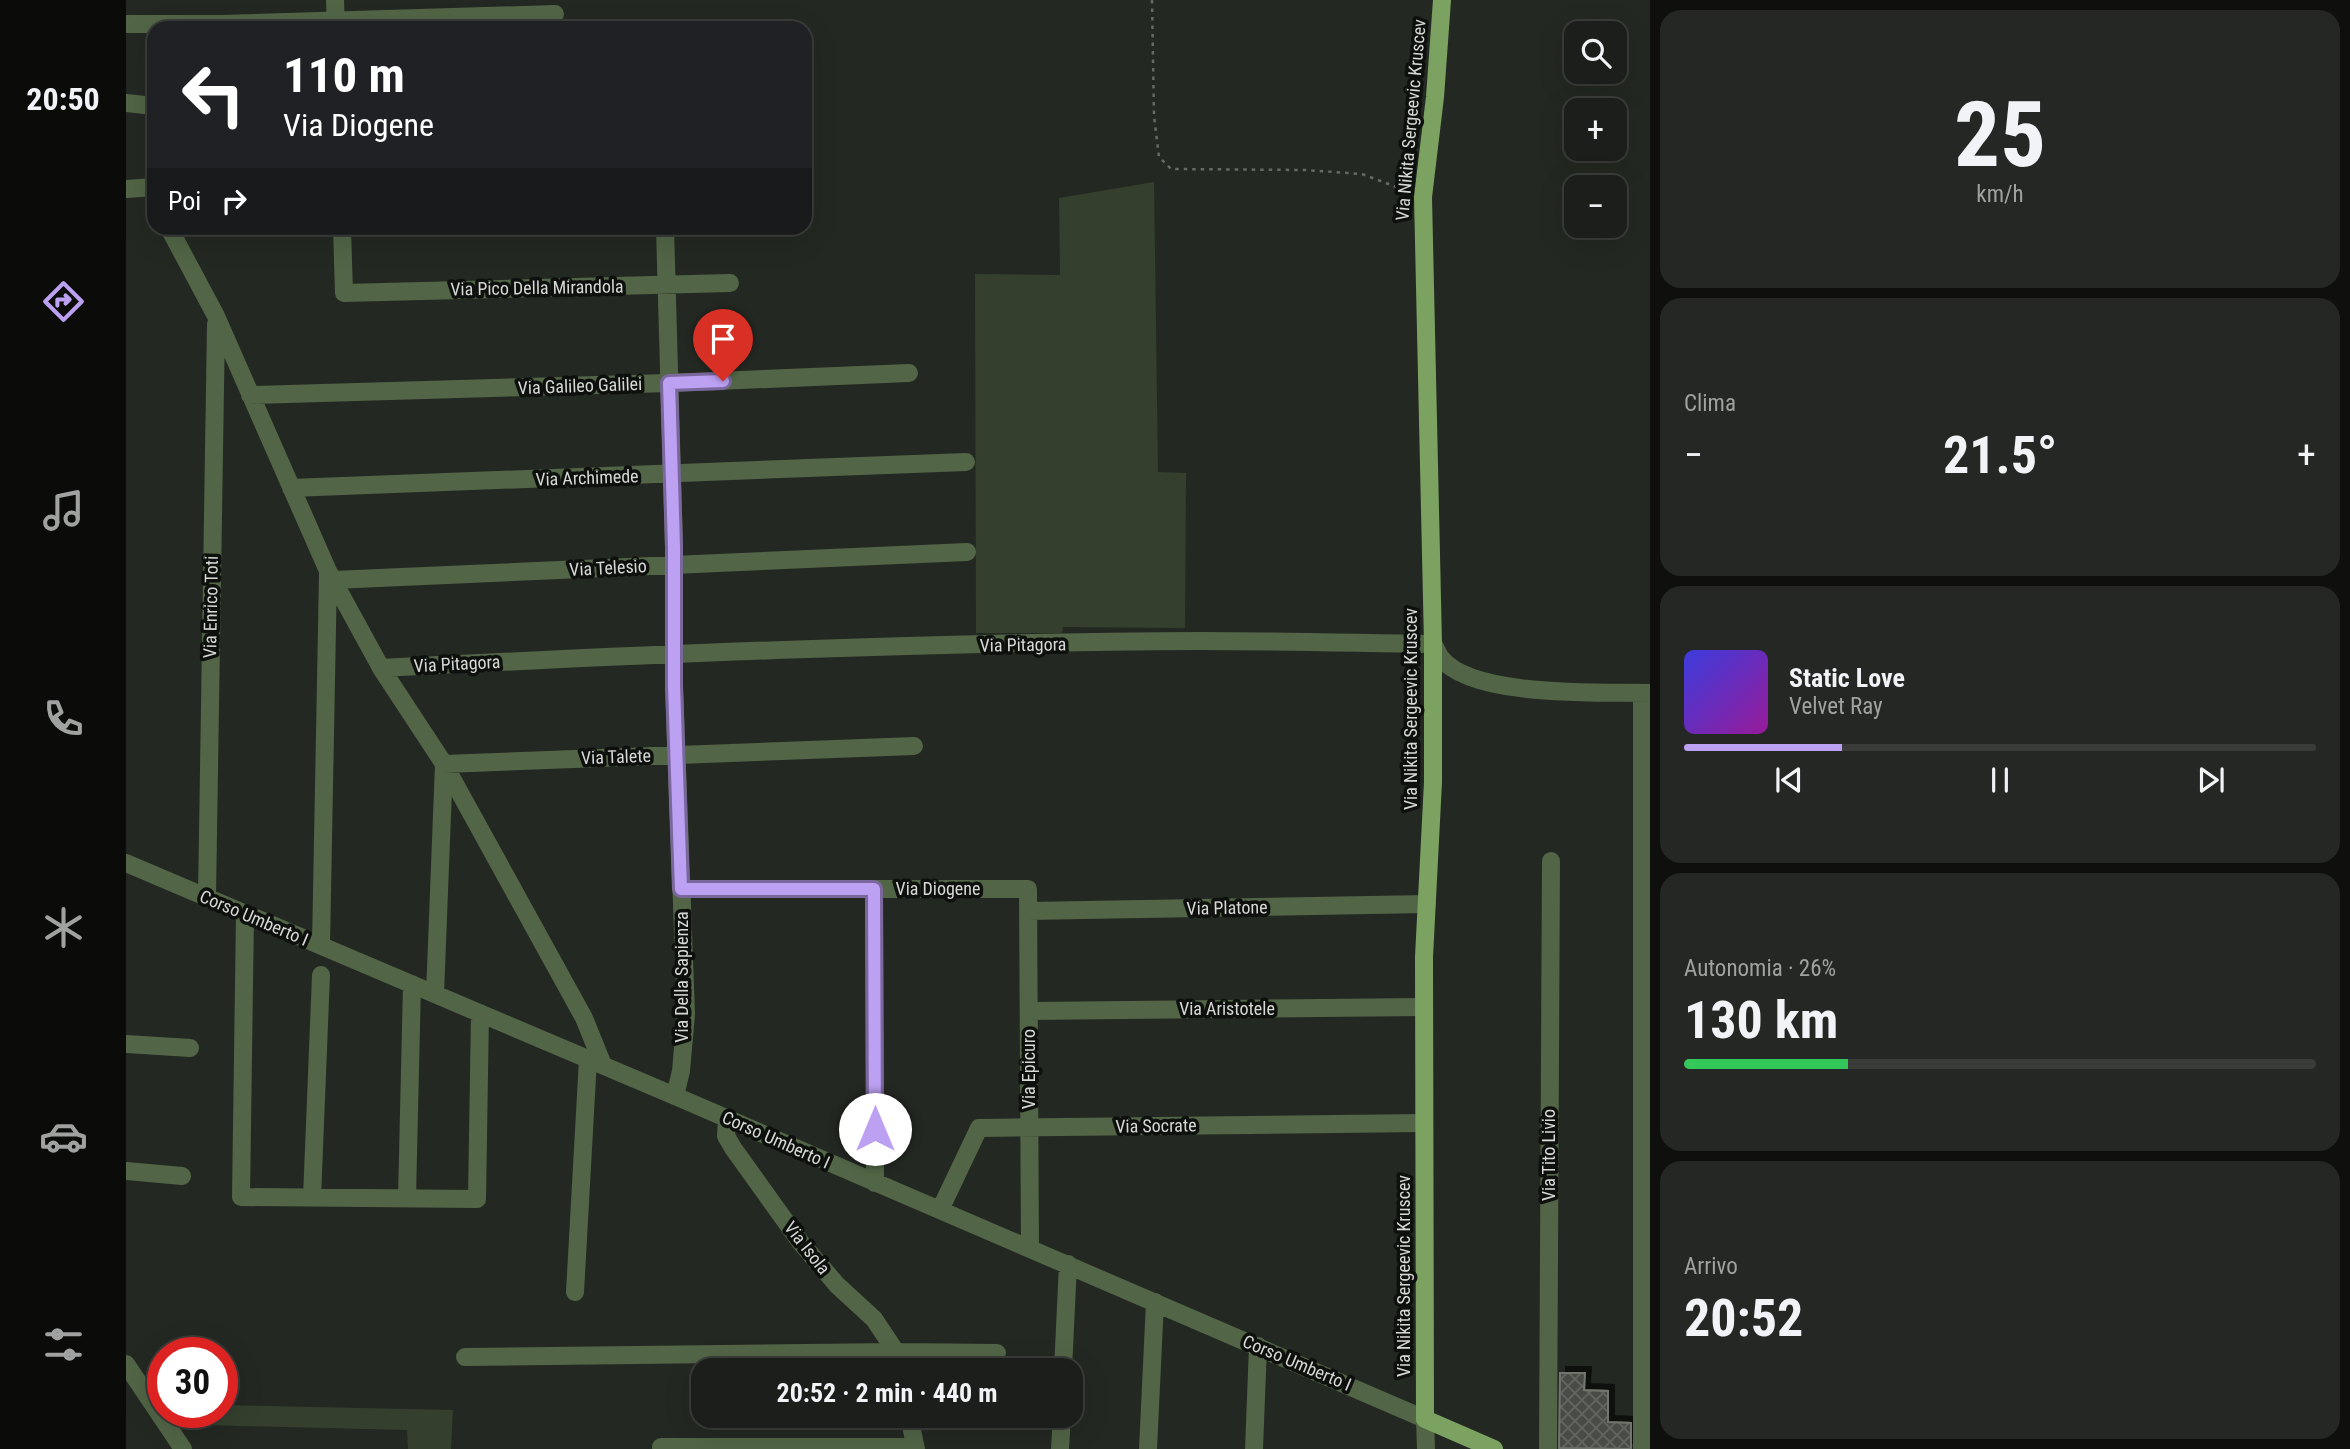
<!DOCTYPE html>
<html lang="it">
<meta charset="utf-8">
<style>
:root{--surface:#1b1e1a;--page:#242723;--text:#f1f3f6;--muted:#a0a2a2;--line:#393c39;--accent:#bca0f2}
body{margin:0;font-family:"Roboto Condensed",sans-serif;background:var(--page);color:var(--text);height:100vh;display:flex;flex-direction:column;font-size:26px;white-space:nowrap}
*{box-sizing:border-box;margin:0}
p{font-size:23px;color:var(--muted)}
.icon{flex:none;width:38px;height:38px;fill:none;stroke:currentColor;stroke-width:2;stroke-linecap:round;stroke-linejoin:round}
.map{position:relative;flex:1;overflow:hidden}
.panel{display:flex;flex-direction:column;gap:10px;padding:10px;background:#0f100e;width:700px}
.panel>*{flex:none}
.hud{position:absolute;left:21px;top:21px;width:665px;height:214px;border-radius:21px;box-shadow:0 7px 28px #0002,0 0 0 2px var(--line);background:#202124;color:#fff;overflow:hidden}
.controls{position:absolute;left:1438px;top:21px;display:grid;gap:14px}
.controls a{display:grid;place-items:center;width:63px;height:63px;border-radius:14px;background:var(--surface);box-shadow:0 7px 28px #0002,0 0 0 2px var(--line);font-size:35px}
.speed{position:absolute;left:21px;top:1337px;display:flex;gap:14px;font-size:35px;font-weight:700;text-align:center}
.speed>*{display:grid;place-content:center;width:91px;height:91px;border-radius:50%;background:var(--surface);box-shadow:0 7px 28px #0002,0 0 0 2px var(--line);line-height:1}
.speed .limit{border:10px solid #d22;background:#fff;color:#111}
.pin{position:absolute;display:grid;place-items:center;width:60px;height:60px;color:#fff;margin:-72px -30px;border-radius:50% 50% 50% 0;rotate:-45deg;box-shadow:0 0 7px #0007}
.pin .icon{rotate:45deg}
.me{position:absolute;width:77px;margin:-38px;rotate:0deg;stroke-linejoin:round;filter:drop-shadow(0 0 5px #0008)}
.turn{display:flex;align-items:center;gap:24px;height:147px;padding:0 21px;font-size:32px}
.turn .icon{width:91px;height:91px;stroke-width:2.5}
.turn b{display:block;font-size:49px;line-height:60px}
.then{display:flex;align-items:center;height:66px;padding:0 21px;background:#0003;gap:14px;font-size:26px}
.big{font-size:52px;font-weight:700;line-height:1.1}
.panel .widget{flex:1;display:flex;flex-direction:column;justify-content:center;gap:10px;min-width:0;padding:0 24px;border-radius:21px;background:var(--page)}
.panel .dial{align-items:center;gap:0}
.dial b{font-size:91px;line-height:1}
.song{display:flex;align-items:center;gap:21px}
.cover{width:84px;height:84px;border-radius:10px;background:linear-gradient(135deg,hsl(240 70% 55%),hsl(300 70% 35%))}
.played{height:7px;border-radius:4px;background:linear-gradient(90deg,var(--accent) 25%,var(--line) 25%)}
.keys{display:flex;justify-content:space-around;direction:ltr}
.heat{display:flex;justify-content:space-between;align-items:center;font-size:38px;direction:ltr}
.charge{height:10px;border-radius:5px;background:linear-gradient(90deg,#34c759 26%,var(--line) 0)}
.trip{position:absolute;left:565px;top:1358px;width:392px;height:70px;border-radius:21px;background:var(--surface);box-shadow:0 7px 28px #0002,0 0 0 2px var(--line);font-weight:700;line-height:70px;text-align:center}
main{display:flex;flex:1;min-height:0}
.menu{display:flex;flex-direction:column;width:126px;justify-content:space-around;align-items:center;background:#0b0c0a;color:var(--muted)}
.menu .icon{width:49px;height:49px}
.menu .current{color:var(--accent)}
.menu b{font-size:32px;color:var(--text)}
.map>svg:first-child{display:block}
</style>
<main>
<nav class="menu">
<b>20:50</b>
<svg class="icon current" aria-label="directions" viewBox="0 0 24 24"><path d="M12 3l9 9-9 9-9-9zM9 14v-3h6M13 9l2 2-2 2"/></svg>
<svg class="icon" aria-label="music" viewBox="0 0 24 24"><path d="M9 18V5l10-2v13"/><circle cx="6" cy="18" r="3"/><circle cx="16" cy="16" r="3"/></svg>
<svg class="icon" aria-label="phone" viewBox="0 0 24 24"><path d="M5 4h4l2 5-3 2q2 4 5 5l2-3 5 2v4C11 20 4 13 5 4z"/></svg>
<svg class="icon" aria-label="climate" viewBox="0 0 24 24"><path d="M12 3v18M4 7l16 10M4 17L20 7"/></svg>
<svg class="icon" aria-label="car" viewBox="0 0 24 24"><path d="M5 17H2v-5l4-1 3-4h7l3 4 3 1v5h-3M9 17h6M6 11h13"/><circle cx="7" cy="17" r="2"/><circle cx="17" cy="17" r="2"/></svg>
<svg class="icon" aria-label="filters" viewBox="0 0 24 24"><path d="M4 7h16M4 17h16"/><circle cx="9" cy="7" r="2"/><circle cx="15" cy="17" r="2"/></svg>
</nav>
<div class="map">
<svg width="1524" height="1449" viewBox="0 0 1524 1449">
<defs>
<pattern id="building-cross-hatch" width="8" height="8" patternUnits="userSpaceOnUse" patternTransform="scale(1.75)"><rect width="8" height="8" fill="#494c46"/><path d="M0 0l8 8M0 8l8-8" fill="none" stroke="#626560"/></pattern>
<filter id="shadow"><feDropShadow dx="6" dy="-6" stdDeviation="0" flood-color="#0009"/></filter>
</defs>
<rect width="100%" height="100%" fill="#242822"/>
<path fill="#34402d" d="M1028 182 1032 472 1060 473 1059 628 937 627 936 633H850L849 274 934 275 933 198Z
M96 1405 327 1410 325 1449H282L281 1430 73 1425 55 1419V1412H96Z"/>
<path fill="url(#building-cross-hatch)" stroke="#70746d" stroke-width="2" filter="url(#shadow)" d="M1434 1373H1459L1458 1390 1482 1391V1422L1505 1423V1449L1433 1448Z"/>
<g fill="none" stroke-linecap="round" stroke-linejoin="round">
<path stroke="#666964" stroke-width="2.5" stroke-dasharray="3.5 5" stroke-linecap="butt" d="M1026 0 1028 116 1033 157 1045 169 1179 170 1236 174 1281 191"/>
<path stroke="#526546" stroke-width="18" d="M209 0 210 28
M0 24H96L429 14
M0 103 28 106
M0 189 28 187
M43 228 90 316 202 571 255 668 318 764 458 1018 477 1065
M216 228 218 293 604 283
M539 228 548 547V686L560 1014 555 1071 549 1096
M124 395 543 383 783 373
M165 488 840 462
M207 580 841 552
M255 668C528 654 801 642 1075 641 1152 641 1230 643 1307 644 1310 648 1312 654 1315 658 1346 698 1476 692 1524 693
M1516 693V1449
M0 863 549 1096 1299 1419 1300 1449
M555 889H902L904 1248
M748 889 749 1183
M81 897 90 324
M902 911 1301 904
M119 914 115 1197 351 1199 354 1013
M195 946 202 574
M309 994 318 764 788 746
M903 1011 1298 1007
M0 1044 64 1048
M601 1118 600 1136 607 1148 675 1243 711 1285 748 1319 770 1352 774 1370
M0 1171 56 1176
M186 1198 195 975
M281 1198 286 984
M814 1210 853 1128 1298 1123
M449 1292 462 1059
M339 1357 770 1352 871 1353
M0 1364 57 1449
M937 1370 942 1264
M783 1416 790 1449
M535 1447H789
M934 1449 936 1416
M1022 1449 1029 1302
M1128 1449 1132 1346
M1422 1449 1425 861"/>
<path stroke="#7ca262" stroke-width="18" d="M1316 0 1309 97 1297 197 1307 644V782L1298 957 1299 1419 1368 1449"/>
</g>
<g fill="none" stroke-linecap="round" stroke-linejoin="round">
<g stroke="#7a689d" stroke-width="18">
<path id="route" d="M597 381 543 383 548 547V686L555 889H748L749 1129"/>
</g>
<use href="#route" stroke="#bca0f2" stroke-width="12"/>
</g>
<g text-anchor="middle" stroke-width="7" stroke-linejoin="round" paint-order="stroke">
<g font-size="18" fill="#d6d8d5" stroke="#0e100e">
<text transform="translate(1285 120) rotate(-85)" y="6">Via Nikita Sergeevic Kruscev</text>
<text transform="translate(411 288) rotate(-1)" y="6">Via Pico Della Mirandola</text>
<text transform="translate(454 386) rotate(-2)" y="6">Via Galileo Galilei</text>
<text transform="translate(461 478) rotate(-2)" y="6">Via Archimede</text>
<text transform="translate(482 568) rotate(-3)" y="6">Via Telesio</text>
<text transform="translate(85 607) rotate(-89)" y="6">Via Enrico Toti</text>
<text transform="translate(897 645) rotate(-1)" y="6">Via Pitagora</text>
<text transform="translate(331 664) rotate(-3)" y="6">Via Pitagora</text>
<text transform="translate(1285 709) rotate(-90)" y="6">Via Nikita Sergeevic Kruscev</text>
<text transform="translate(490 757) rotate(-2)" y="6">Via Talete</text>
<text x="812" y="895">Via Diogene</text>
<text transform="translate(1101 908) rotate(-1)" y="6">Via Platone</text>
<text transform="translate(128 918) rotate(23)" y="6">Corso Umberto I</text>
<text transform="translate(556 977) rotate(-90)" y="6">Via Della Sapienza</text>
<text x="1101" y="1015">Via Aristotele</text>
<text transform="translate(903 1069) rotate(-90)" y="6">Via Epicuro</text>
<text transform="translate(1030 1126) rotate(-1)" y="6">Via Socrate</text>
<text transform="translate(650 1140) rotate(24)" y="6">Corso Umberto I</text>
<text transform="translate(1423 1155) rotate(-90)" y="6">Via Tito Livio</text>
<text transform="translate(681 1248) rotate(52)" y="6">Via Isola</text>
<text transform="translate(1278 1276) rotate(-90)" y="6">Via Nikita Sergeevic Kruscev</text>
<text transform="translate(1171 1363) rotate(23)" y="6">Corso Umberto I</text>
</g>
</g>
</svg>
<div class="controls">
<a><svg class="icon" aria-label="search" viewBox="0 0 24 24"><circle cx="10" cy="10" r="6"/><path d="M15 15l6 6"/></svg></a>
<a>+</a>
<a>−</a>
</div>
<div class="speed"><div class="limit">30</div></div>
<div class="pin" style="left:597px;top:381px;background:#d93025"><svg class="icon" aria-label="arrive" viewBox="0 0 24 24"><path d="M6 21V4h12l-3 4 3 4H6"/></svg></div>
<svg class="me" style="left:749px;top:1129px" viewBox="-20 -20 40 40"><circle r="19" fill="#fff"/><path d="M0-13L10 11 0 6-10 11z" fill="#bca0f2"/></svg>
<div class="trip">20:52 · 2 min · 440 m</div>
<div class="hud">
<div class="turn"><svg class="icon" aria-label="left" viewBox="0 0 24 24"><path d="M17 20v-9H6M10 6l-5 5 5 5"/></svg><div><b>110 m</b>Via Diogene</div></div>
<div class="then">Poi<svg class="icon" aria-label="right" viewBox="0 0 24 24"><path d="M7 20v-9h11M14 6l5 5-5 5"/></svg></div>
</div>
</div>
<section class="panel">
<div class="widget dial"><b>25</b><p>km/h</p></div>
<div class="widget"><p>Clima</p>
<div class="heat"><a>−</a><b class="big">21.5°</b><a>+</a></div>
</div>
<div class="widget">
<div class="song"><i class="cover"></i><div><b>Static Love</b><p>Velvet Ray</p></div></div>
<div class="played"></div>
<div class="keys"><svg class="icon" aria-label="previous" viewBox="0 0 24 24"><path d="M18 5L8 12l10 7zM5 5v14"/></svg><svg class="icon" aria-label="pause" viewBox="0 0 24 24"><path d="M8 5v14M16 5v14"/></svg><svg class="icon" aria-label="next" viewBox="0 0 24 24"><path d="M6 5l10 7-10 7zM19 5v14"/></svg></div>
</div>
<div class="widget"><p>Autonomia · 26%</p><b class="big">130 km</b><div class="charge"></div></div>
<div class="widget"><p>Arrivo</p><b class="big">20:52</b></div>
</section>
</main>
